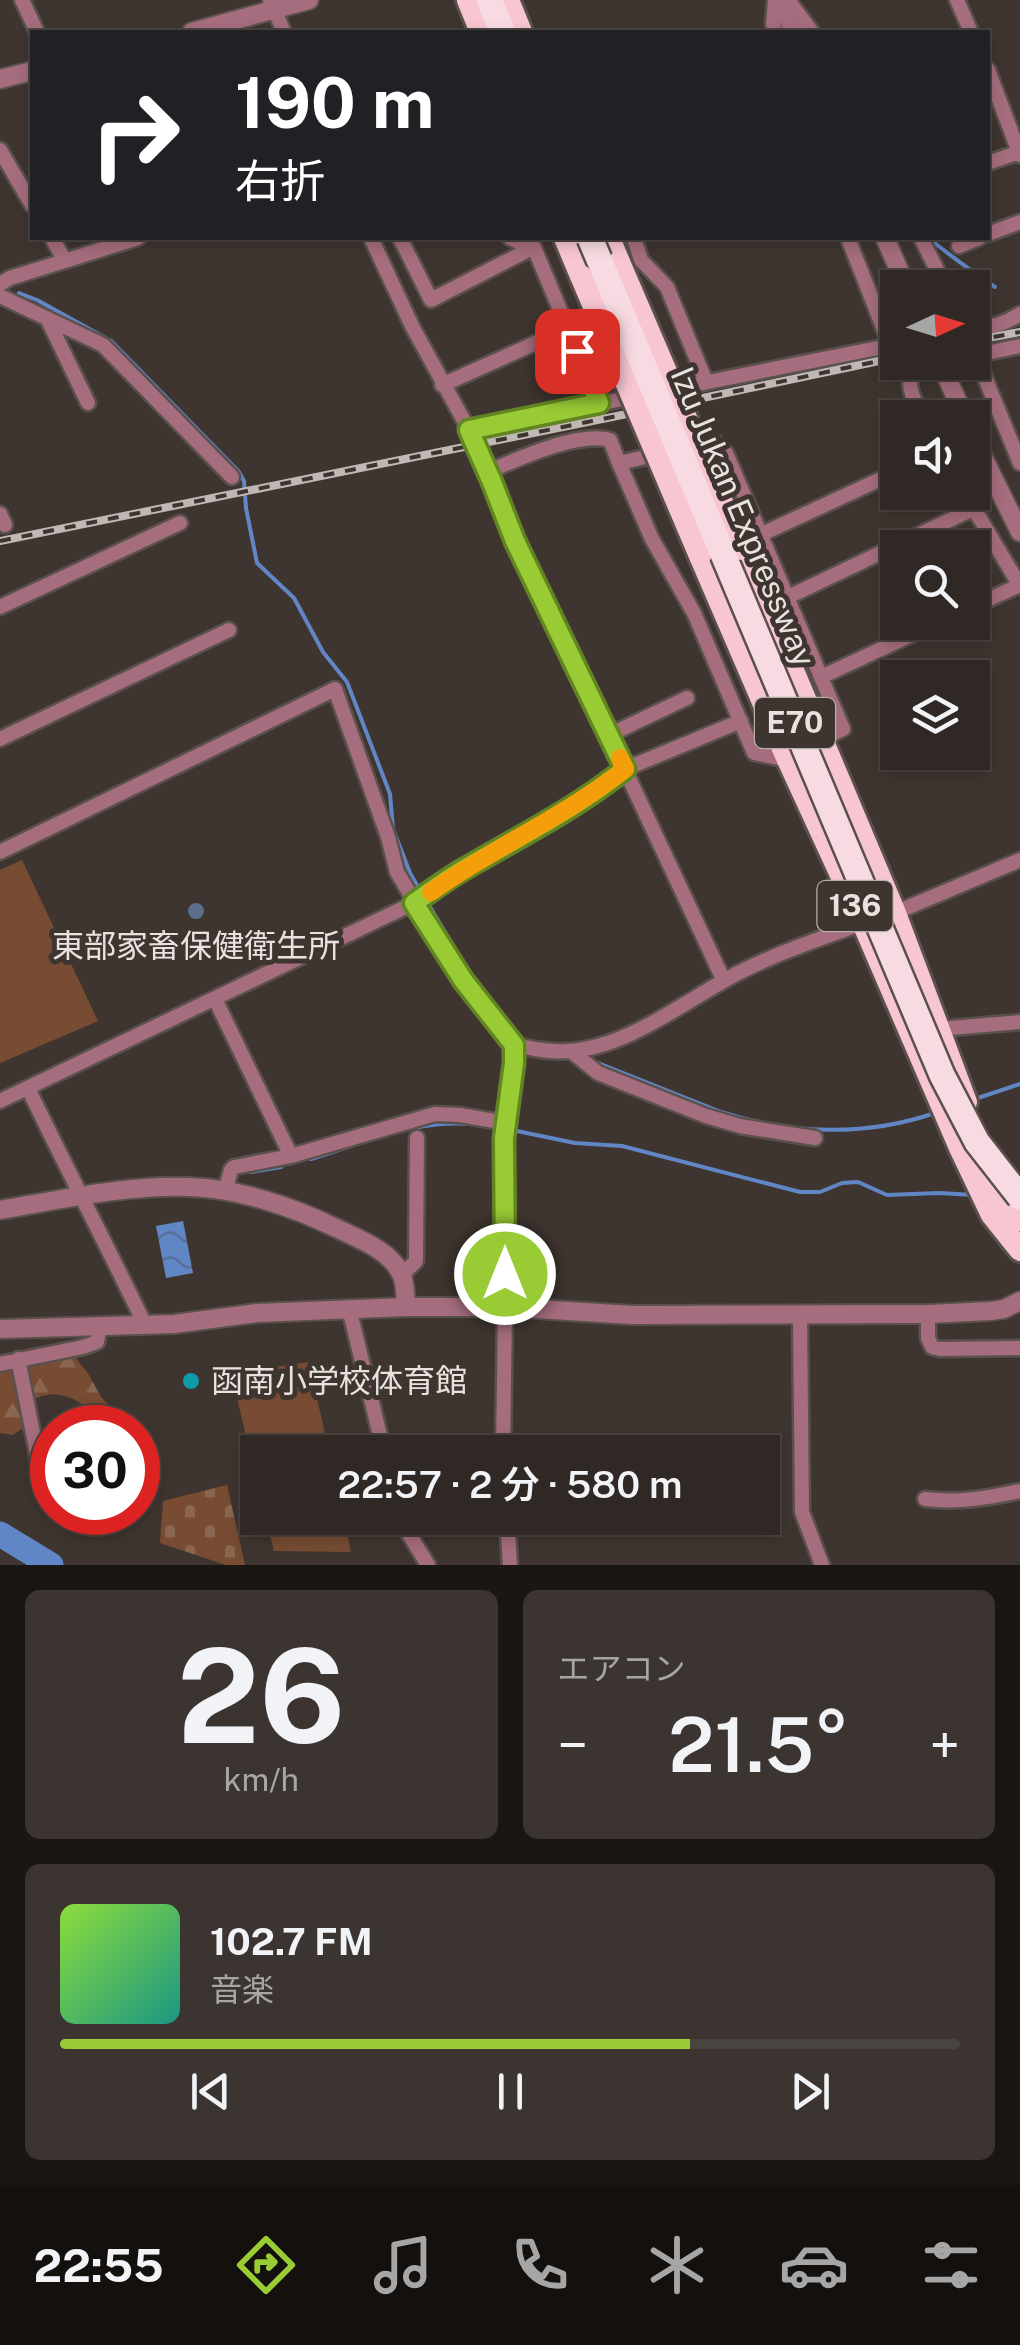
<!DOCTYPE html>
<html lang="ja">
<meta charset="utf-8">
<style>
:root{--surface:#2f2824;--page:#3b3431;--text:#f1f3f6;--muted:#a7a6a6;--line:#4a4441;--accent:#99cb35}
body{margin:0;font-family:"Public Sans","Noto Sans JP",sans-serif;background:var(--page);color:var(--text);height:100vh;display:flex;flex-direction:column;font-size:38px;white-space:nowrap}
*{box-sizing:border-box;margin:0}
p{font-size:32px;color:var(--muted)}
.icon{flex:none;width:55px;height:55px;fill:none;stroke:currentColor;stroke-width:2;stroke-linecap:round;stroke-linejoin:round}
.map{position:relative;height:1565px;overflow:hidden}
.drawer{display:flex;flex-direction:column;gap:25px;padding:25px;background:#1a1614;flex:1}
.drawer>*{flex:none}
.hud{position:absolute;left:30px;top:30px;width:960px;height:210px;border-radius:0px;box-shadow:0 5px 15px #0003,0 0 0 2px var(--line);background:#202124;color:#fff;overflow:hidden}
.needle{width:65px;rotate:86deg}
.buttons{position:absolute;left:880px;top:270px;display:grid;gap:20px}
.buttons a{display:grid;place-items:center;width:110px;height:110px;border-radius:0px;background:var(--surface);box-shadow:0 5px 15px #0003,0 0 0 2px var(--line);font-size:50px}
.speed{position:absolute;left:30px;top:1405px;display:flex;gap:20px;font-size:50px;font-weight:700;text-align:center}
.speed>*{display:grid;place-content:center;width:130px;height:130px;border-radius:50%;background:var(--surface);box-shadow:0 5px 15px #0003,0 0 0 2px var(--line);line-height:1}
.speed .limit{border:15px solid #d22;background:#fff;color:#111}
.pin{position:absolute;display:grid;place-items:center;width:85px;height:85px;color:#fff;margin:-42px;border-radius:20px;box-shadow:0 5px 15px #0006}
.me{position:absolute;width:110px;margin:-55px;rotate:0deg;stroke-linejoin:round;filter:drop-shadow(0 0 8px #0008)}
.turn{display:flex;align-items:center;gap:35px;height:210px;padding:0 40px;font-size:45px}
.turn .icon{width:130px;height:130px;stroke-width:2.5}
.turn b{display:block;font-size:70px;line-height:85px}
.big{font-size:75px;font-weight:600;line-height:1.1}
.drawer .widget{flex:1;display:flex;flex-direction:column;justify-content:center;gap:15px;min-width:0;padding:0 35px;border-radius:15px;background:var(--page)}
.drawer .dial{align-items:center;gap:0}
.dial b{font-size:130px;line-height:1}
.song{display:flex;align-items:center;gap:30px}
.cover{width:120px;height:120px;border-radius:15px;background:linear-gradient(135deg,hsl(90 70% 55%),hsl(170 70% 35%))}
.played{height:10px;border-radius:5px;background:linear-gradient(90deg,var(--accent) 70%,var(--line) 70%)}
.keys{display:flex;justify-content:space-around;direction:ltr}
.heat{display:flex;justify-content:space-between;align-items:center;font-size:55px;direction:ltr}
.drawer .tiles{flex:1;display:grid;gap:25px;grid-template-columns:1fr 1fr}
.widget:last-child{grid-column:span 2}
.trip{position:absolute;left:240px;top:1435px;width:540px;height:100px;border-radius:0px;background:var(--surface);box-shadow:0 5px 15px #0003,0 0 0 2px var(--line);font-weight:600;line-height:100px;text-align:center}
.dock{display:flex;height:160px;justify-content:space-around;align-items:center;background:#13100e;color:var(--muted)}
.dock .icon{width:70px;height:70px}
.dock .on{color:var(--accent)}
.dock b{font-size:45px;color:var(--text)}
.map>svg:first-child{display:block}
</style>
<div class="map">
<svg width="1020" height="1565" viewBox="0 0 1020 1565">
<defs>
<pattern id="forest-firs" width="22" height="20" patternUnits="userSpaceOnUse" patternTransform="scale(2.5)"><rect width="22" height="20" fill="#774c33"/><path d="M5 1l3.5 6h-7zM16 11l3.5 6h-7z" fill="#8a6650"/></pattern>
<pattern id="cemetery-stones" width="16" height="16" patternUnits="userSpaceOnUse" patternTransform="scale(2.5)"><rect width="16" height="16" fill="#774c33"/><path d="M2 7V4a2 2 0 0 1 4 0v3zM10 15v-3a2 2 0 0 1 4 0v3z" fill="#8a6650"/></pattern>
<pattern id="water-waves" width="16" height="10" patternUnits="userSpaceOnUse" patternTransform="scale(2.5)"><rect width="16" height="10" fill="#6186c5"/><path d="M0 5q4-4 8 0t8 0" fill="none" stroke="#586f98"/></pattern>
</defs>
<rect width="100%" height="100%" fill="#3f3530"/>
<path fill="url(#forest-firs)" d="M75 1357 89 1375 101 1397 112 1409 128 1414 150 1433 154 1446 148 1477 151 1494 140 1507H138V1428L92 1427 89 1408C67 1395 54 1388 28 1402L23 1428 13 1435 0 1433V1368Z"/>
<path fill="url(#cemetery-stones)" d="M227 1485 245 1565H226L160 1543 163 1501Z"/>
<path fill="#774c33" d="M22 860 98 1021 0 1063V870Z
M309 1362 329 1452H258L257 1482 231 1373Z
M266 1518H344L351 1552 274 1551Z"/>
<path fill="url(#water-waves)" d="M183 1221 193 1273 166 1278 156 1226Z"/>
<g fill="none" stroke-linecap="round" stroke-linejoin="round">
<path stroke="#6186c5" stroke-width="4" d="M928 238C950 255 972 272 995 287
M19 293 37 300 111 341 239 472 244 481 246 508 257 563 294 598 323 652 347 682 390 794 393 829 410 873 421 892
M426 900 474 981 498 1015
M593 1061 721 1112C790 1134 865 1137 935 1113
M972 1100 1020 1084
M512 1130 575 1143 622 1146 800 1192H820L842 1183 858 1182 887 1195 939 1193 975 1195
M311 1159C365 1143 420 1117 478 1125
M251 1172 281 1167"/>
<path stroke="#6186c5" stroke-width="25" d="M0 1534 51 1565"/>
<g stroke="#5a514c" stroke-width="19">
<path id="minor" d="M22 0 37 32
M270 0 284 32
M775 0 773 24 775 32
M788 0 812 32
M957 0 971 32
M988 70 1020 155
M0 150 32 205
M988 163 1019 152
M988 234 1020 222
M52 238 65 261
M371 238 412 326 469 430 492 482 515 541 568 648 724 981
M400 238 431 300 534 247
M510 238 519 242 532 241
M530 238 599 403
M634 238 641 260 667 287 706 382
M848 238 890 345
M921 238 946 288
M959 246 979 238
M0 284 10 278 138 238
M0 296 103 345 232 477
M47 318 88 403
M972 329C991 328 1005 324 1020 314
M972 356 1020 346
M976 356 1020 463
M442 385 540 341
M668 390 898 344
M923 418C903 378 903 373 947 362
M469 430 637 396
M694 447 716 443 726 453 843 729 822 739
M663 453 619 463 652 539 694 613 754 753 788 760
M487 472C518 459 578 431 610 440L619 463
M964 492 1020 586
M0 514 5 525
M762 534 898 471
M972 550 992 541
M788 597 973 509
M0 607 180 523
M972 607 1020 585
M821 677 939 622
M609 735 687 698
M0 739 229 630
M0 852 335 689 388 837 397 872 447 957 484 1009 514 1045V1063L504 1138 505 1307 503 1452
M892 914 1020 860
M215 999 291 1156
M939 1029 1020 1022
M514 1045C531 1048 550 1053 568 1051 627 1048 685 1001 736 974 779 952 822 938 866 922
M571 1051 598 1073 706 1116 740 1126 815 1138
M28 1088C66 1168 107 1245 145 1325
M0 1101 414 903 463 869 546 824 592 796 625 769 741 721
M225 1191 231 1170 234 1167 291 1156 435 1114 460 1115 506 1123
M402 1275 416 1261 417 1138
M349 1308 384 1452
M928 1314V1338L932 1347 940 1349 1020 1348
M800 1315 802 1512 822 1565
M18 1359 39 1463 52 1473
M0 1364 83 1347 97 1342 100 1327
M925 1499C958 1503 988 1498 1020 1491
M399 1518 428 1565
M507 1518 510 1565"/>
</g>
<g stroke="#5a514c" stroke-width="22">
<path id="tertiary" d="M780 0 794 32
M192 32 309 0
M0 79 32 71
M885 238 907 288
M972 435 1020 532
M0 1210C63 1199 126 1185 189 1187 237 1188 293 1207 336 1228 359 1239 392 1251 402 1276 406 1286 405 1297 406 1307
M0 1329 174 1324 257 1313 406 1307H505L632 1315 928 1314 991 1311 1004 1309 1020 1301"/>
</g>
<g stroke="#5a514c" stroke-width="28">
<path id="trunk" d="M468 0 481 32
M508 0 521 32
M565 238 581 276
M609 238 619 262
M742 549 895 913 966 1102
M700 556 788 760 863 923 960 1148 992 1215 1020 1250
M997 1178 1020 1220"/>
</g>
<g stroke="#5a514c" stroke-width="30">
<path id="motorway" d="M489 0 503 32"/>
</g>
<use href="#minor" stroke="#a56d7d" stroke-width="14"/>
<use href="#tertiary" stroke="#a56d7d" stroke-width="18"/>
<use href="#trunk" stroke="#f8c6d3" stroke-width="22"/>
<use href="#motorway" stroke="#f8dbe2" stroke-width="25"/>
<g stroke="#bfb8b4" stroke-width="8">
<path id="rail" d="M972 341 1020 332
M0 541 622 415 898 357"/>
</g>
<use href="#rail" stroke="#3f3530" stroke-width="4" stroke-dasharray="11" stroke-linecap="butt"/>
<g stroke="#5a514c" stroke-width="22" stroke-linecap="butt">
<path id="tertiary-bridge" d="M940 362 965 418"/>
</g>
<g stroke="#5a514c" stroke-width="28" stroke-linecap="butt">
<path id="trunk-bridge" d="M619 262 742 549
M581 276 700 556"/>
</g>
<g stroke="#5a514c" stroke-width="30" stroke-linecap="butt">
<path id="motorway-bridge" d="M590 238 942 1075 977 1142 1020 1197"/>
</g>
<use href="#tertiary-bridge" stroke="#a56d7d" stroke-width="18"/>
<use href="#trunk-bridge" stroke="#f8c6d3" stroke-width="22"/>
<use href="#motorway-bridge" stroke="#f8dbe2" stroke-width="25"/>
</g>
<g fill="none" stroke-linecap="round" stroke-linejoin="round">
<g stroke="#638422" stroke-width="25">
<path id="route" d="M505 1274 504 1138 514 1063V1045L463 980 414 903C431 891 448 878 466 868 521 836 575 809 625 769L515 541 492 482 469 430 599 403 577 351"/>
</g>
<use href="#route" stroke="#99cb35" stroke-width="18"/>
<path stroke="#f59e0b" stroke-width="18" d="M431 892C494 847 563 818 625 769L620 758"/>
</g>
<circle fill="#5c6f8a" stroke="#3f3530" stroke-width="4" cx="196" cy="911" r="10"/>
<circle fill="#0f9aa8" stroke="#3f3530" stroke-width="4" cx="191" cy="1381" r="10"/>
<g text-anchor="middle" stroke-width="10" stroke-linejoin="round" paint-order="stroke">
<g fill="#3f3530" stroke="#b6afab" stroke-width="2.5">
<rect x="755" y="698" width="80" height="50" rx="8"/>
<rect x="817.5" y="881" width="75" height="50" rx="8"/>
</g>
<g font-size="30" font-weight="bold" fill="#e9e3e0">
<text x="795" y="733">E70</text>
<text x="855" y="916">136</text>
</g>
<g font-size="32" fill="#e9e3e0" stroke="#3f3530">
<text transform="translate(743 517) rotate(67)" y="11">Izu Jukan Expressway</text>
</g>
<g font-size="32" fill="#e9e3e0" stroke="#3f3530">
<text x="196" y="957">東部家畜保健衛生所</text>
<text x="211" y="1392" text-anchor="start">函南小学校体育館</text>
</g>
</g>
</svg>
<div class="buttons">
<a><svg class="needle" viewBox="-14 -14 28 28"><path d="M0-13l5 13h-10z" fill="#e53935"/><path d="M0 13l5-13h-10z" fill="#a7a6a6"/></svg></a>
<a><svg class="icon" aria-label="sound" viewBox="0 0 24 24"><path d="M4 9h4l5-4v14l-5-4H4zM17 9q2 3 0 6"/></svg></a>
<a><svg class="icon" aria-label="search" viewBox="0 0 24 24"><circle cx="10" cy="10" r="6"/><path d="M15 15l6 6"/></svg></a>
<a><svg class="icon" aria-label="layers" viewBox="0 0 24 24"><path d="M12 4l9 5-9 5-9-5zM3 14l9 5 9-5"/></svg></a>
</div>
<div class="speed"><div class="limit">30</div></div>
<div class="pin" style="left:577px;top:351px;background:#d93025"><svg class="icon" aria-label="arrive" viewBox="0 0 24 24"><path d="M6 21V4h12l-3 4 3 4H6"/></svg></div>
<svg class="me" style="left:505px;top:1274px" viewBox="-20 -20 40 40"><circle r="17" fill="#99cb35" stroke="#fff" stroke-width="3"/><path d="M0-11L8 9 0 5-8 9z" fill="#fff"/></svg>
<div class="trip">22:57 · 2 分 · 580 m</div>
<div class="hud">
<div class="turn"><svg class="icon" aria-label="right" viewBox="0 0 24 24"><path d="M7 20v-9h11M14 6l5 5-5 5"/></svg><div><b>190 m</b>右折</div></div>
</div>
</div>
<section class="drawer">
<div class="tiles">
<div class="widget dial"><b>26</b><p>km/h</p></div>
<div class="widget"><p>エアコン</p>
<div class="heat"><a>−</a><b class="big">21.5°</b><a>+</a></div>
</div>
<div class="widget">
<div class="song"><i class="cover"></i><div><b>102.7 FM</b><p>音楽</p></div></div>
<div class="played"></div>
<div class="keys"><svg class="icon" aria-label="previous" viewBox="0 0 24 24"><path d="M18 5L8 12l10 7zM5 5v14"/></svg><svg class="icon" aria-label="pause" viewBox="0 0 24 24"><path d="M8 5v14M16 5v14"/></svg><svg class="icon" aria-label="next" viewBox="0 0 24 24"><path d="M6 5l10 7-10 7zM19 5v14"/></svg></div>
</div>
</div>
</section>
<nav class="dock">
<b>22:55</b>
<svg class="icon on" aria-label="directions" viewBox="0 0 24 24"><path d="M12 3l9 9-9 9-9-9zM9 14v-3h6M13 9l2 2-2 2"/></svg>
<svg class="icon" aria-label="music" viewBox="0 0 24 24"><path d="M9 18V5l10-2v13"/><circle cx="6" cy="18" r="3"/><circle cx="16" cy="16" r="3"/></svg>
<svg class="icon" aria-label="phone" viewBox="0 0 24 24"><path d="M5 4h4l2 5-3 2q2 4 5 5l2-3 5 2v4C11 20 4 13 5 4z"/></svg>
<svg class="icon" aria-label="climate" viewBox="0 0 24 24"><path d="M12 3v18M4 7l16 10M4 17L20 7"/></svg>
<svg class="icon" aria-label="car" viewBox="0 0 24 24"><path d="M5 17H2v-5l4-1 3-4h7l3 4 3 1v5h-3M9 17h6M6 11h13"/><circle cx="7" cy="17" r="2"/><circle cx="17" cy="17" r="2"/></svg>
<svg class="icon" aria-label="filters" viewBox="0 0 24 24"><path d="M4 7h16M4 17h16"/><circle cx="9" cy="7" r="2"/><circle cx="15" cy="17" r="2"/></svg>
</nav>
